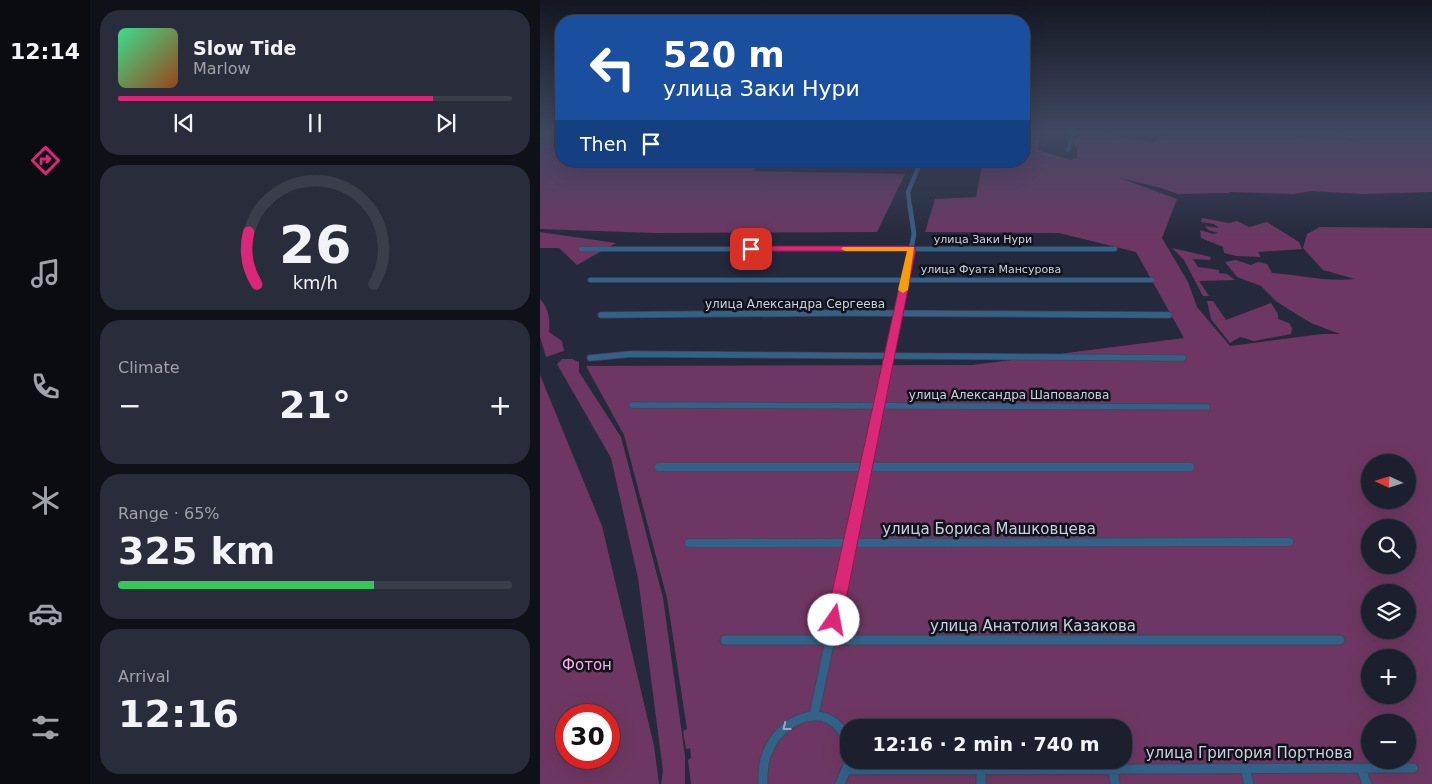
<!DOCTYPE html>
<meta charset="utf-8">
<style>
:root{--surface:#1c1f2e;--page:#292c3a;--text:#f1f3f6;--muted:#a0a2aa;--line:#3a3d4a;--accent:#db2777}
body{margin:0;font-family:"DejaVu Sans",sans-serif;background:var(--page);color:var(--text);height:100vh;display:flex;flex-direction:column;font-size:19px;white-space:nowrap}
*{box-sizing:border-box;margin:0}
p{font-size:16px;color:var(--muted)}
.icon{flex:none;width:28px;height:28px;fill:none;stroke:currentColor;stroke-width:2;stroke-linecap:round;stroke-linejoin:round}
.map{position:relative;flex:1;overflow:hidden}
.sheet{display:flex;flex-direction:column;gap:10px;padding:10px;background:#0f1119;width:450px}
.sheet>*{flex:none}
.guide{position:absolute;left:15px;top:15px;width:475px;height:152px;border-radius:20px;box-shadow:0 5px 20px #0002,0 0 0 1px var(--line);background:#1a4fa0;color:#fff;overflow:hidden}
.needle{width:32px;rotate:274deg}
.buttons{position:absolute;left:821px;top:454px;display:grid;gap:10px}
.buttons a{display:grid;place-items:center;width:55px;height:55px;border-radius:50%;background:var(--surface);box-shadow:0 5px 20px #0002,0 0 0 1px var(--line);font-size:25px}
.speed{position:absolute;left:15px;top:704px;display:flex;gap:10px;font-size:25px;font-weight:700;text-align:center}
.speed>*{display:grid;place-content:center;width:65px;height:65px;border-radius:50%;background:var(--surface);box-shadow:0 5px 20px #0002,0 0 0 1px var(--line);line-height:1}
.speed .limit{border:8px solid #d22;background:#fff;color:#111}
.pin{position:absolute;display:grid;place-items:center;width:42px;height:42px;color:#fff;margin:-21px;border-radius:10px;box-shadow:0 2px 8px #0006}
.me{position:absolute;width:55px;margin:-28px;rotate:12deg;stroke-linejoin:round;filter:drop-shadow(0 0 4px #0008)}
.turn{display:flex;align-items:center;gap:18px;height:105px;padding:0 25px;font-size:22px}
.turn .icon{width:65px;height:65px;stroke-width:2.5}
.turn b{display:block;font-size:35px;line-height:42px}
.then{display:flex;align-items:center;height:48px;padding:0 25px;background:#0003;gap:10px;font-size:19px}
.big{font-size:38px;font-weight:700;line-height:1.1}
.sheet .tile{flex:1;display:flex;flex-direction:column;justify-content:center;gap:8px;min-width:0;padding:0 18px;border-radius:20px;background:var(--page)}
.sheet .dial{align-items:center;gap:0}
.dial svg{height:130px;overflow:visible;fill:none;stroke:var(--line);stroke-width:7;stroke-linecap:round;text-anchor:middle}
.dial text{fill:var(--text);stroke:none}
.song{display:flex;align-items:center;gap:15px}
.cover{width:60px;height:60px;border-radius:8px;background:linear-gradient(135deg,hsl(150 70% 55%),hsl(20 70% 35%))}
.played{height:5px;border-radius:2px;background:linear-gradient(90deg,var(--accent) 80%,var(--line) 80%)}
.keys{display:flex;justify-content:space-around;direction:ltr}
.heat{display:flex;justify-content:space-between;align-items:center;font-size:28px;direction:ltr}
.charge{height:8px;border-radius:4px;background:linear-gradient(90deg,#34c759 65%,var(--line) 0)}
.trip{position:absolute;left:300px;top:719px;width:292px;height:50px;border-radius:20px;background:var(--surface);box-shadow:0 5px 20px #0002,0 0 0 1px var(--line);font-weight:700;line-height:50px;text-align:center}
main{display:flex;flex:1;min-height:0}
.menu{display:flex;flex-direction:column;width:90px;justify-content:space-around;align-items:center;background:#0b0c12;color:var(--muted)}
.menu .icon{width:35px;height:35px}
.menu .selected{color:var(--accent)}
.menu b{font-size:22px;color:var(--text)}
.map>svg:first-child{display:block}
</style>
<main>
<nav class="menu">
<b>12:14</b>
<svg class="icon selected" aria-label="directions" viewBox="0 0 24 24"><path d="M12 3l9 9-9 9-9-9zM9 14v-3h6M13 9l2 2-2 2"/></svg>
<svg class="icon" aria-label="music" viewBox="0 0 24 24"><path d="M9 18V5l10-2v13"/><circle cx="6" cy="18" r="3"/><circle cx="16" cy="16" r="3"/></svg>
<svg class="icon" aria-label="phone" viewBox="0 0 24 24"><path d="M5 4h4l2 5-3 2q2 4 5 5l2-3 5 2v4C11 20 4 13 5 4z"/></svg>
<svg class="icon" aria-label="climate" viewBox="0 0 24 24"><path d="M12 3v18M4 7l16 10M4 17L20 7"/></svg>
<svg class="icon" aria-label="car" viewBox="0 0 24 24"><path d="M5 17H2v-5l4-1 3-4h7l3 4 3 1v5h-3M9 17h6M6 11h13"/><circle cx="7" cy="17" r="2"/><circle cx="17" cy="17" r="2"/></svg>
<svg class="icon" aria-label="filters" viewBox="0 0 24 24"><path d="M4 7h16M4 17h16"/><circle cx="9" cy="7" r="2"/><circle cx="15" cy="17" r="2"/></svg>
</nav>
<section class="sheet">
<div class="tile">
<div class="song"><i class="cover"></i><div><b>Slow Tide</b><p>Marlow</p></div></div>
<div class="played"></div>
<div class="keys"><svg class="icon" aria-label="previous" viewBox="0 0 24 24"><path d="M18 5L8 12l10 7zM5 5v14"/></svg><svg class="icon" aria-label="pause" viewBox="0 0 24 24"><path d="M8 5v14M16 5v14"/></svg><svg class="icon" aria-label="next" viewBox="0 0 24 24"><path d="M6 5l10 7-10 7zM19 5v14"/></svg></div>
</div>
<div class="tile dial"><svg viewBox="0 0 100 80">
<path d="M14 69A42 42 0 1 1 86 69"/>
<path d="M14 69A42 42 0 0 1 9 37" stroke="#db2777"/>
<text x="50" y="56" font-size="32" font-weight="700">26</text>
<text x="50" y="72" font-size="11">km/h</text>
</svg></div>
<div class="tile"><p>Climate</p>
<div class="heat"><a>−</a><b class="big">21°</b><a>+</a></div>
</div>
<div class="tile"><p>Range · 65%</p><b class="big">325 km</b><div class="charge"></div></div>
<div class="tile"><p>Arrival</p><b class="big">12:16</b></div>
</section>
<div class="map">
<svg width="892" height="784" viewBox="0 0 892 784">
<rect width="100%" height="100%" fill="#25293d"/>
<path fill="#6e3763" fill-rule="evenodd" d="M0 132H21V161H222L214 171 365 174 337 232 115 233 0 229Z
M484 132H499L498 150 531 160 537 158V148L532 140 549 132 613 142 622 136 659 132H745L761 138 804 139 817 142 816 140 790 132H879L892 136V192L822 194 772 191 752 194 691 192 688 193 638 194 621 188 580 178 637 199 622 238 648 282 657 307 690 346 782 334H800L771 323 737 302 721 286 697 277 685 262 696 260 711 265 718 262 727 264 732 273C760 275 787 282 815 279L783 270 763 248 767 234 780 227 892 228V784H151L148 760 151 758 150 748 146 749 143 731 147 729 127 598 84 435 46 366 432 365 644 338 596 252 519 233 385 232 395 199 436 197 443 161H484ZM830 462H868V500H830ZM830 528H868V565H830ZM830 592H868V630H830ZM830 658H868V695H830ZM830 722H868V760H830ZM309 728H584V760H309Z
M662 218 689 223 697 221 709 227 727 222 759 242 762 249 718 252 721 257 696 256 684 253 683 247 661 238 660 230 673 234 678 233 668 230 665 226 679 228 674 224 661 222Z
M0 232 76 243 37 265 19 248H0Z
M632 248 671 257 670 260 653 259 658 267 679 270V273L687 274 695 280 659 281 669 296H663L644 260Z
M0 299C9 309 10 318 9 332L22 341 24 351 6 357 0 337Z
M667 301H673L686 320 731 303 738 314V319L749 323 752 328 751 334 714 341 700 337 690 343 671 319Z
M22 359H32L39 362V372L81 437 123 598 145 756V784H121L123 771 98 578 71 458 17 364Z
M0 375 62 526 114 746 119 784H0ZM26 715H69V758H26Z"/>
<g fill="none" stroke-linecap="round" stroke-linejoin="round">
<g stroke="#404457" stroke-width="4.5">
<path id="minor-far4" d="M528 150 533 132
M370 208 368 192 381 161"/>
</g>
<g stroke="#404457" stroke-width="5">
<path id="minor-far3" d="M41 249H575
M50 280H612
M360 304 374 234 370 207"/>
</g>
<g stroke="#404457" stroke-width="7">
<path id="minor-far2" d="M61 315 297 313 629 315
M50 358 91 354 643 358
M92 405 667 407
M334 427 360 303"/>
</g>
<g stroke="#404457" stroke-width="9">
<path id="minor-far1" d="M119 467H650
M149 543 749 542
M301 584 334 426"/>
</g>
<g stroke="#404457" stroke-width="11">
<path id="minor" d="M185 640H800
M274 715 302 583
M705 768 709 784
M821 768 827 784
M441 769V784
M573 769 575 784
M306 770 873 768
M223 784C223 771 223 759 230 747 242 722 277 703 299 727 304 732 306 742 309 748
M300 784 308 765 309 751"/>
</g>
<use href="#minor-far4" stroke="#346188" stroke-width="4"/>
<use href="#minor-far3" stroke="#346188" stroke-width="4.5"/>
<use href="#minor-far2" stroke="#346188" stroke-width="5.5"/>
<use href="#minor-far1" stroke="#346188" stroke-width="8"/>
<use href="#minor" stroke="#346188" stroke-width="9"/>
</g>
<defs><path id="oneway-chevron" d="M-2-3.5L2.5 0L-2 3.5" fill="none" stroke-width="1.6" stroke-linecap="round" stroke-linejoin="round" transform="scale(1.25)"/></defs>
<use stroke="#97a9c0" href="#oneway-chevron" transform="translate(246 727) rotate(142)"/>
<linearGradient id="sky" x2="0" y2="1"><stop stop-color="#141722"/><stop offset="0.55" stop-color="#404962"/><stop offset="1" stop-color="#404962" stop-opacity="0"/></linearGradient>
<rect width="892" height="241" fill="url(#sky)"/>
<path fill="#db2777" stroke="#8e194d" d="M372 246 376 249 302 620 300 626 294 628 288 626 286 620 367 251H211L207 249 211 246Z"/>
<path fill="#f59e0b" d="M303 247H374L368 290 363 293 358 290 367 251H305L301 249Z"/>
<g text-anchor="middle" stroke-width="5" stroke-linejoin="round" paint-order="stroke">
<g font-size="11" fill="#cdd0de" stroke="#11131c">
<text x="443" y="243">улица Заки Нури</text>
<text x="451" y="273">улица Фуата Мансурова</text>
</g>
<g font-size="12" fill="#cdd0de" stroke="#11131c">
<text x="255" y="308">улица Александра Сергеева</text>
<text x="469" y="399">улица Александра Шаповалова</text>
</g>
<g font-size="15" fill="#cdd0de" stroke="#11131c">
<text x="449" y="534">улица Бориса Машковцева</text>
<text x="493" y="631">улица Анатолия Казакова</text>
<text x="709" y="758">улица Григория Портнова</text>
</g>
<g font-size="15" fill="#fbaeea" stroke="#11131c">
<text x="47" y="670">Фотон</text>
</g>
</g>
</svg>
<div class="buttons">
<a><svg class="needle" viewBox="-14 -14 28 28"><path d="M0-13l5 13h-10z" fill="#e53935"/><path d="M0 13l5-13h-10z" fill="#a0a2aa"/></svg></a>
<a><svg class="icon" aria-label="search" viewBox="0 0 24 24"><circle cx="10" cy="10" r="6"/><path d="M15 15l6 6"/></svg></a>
<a><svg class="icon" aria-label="layers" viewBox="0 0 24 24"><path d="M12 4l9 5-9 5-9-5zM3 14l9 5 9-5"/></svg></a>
<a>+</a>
<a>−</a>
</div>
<div class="speed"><div class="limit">30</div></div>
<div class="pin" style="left:211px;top:249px;background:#d93025"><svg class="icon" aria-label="arrive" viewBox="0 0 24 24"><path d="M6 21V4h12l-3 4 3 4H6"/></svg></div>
<svg class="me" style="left:294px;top:620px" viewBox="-20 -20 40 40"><circle r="19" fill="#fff"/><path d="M0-13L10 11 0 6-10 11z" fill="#db2777"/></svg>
<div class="trip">12:16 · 2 min · 740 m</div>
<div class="guide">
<div class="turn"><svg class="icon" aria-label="left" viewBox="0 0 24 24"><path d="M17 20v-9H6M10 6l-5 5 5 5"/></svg><div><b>520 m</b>улица Заки Нури</div></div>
<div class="then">Then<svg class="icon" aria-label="arrive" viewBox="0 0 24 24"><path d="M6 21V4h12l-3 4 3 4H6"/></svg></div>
</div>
</div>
</main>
